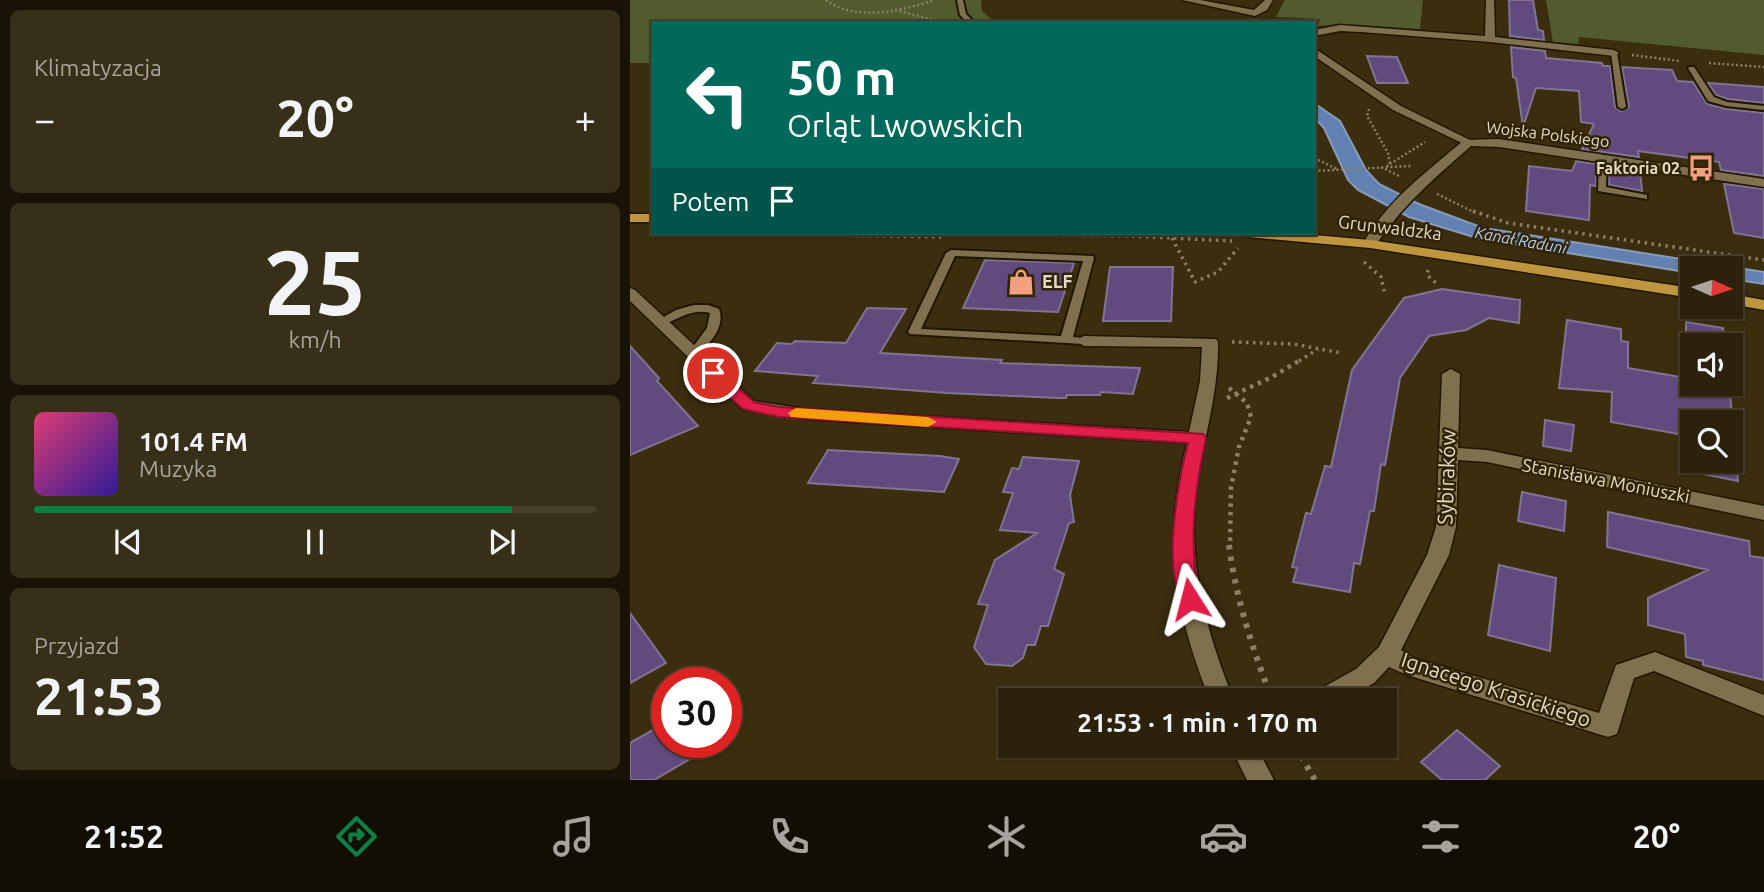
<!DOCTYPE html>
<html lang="pl">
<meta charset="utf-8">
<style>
:root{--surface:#2c220b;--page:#382f19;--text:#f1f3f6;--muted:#a6a49d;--line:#483f2c;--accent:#0b8043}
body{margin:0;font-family:Ubuntu,sans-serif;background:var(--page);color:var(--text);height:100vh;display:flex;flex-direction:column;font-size:26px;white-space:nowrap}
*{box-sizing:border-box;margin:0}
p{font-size:23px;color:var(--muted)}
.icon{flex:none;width:38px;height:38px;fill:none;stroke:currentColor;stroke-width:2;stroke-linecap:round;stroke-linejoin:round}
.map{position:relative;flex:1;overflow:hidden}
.details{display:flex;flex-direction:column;gap:10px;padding:10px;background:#181306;width:630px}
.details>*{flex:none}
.guide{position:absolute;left:21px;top:21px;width:665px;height:214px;border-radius:0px;box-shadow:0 2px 5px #0004,0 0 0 2px var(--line);background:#00695c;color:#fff;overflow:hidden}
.needle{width:46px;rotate:93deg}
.controls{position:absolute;left:1050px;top:256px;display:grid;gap:14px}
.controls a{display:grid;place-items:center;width:63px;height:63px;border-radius:0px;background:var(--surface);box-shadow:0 2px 5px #0004,0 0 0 2px var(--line);font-size:35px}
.speed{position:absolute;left:21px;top:667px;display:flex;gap:14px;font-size:35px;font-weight:700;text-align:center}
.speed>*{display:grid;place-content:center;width:91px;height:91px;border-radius:50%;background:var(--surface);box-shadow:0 2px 5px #0004,0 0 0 2px var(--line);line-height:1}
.speed .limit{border:10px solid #d22;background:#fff;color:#111}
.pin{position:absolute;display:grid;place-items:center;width:60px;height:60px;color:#fff;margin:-30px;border:4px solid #fff;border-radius:50%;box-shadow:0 2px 7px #0007}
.me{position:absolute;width:77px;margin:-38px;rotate:351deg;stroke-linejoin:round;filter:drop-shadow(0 0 5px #0008)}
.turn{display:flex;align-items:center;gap:24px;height:147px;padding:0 21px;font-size:32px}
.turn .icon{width:91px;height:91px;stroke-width:2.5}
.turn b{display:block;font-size:49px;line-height:60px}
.then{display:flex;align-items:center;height:66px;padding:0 21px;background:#0003;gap:14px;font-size:26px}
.big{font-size:52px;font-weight:700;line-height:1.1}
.details .widget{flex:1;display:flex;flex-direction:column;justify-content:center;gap:10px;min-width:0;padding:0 24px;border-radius:10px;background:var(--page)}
.details .dial{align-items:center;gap:0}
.dial b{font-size:91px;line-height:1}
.song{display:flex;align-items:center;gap:21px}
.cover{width:84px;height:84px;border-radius:10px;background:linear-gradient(135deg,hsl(340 70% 55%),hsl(250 70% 35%))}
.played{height:7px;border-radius:4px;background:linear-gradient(90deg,var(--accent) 85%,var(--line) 85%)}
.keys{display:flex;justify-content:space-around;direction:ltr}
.heat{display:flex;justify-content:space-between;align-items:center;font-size:38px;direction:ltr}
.trip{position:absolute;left:368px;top:688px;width:399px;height:70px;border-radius:0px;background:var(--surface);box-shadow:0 2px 5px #0004,0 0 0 2px var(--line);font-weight:700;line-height:70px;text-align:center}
.dock{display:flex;height:112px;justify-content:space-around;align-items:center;background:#120e04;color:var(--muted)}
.dock .icon{width:49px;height:49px}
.dock .current{color:var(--accent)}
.dock b{font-size:32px;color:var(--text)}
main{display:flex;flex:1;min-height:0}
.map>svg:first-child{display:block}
</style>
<main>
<section class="details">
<div class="widget"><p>Klimatyzacja</p>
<div class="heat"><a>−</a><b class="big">20°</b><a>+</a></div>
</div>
<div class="widget dial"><b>25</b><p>km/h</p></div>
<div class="widget">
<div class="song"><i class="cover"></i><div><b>101.4 FM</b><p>Muzyka</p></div></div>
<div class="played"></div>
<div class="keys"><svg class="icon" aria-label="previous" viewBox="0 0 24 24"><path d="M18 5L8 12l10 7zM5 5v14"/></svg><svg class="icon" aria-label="pause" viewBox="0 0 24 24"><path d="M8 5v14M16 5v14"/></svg><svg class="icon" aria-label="next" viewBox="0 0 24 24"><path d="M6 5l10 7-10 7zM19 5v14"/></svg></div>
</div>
<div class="widget"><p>Przyjazd</p><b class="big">21:53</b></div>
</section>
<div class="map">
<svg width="1134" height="780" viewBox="0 0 1134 780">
<rect width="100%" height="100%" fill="#3b2e0f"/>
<path fill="#515b2e" d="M0 0H351L352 11 365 23H23V63H0Z
M655 0H793L790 29 708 24 688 26 690 19 646 17Z
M916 0H1134V55L949 37 948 44 923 42Z"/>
<path fill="#6380b2" stroke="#899bb9" stroke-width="2" d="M684 103 710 121 736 170 749 184 789 204 837 222 854 228 1134 272V284L1101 279V268H1062V273L850 239 779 217 728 190 718 180 694 128 684 117Z"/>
<path fill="#614b7e" stroke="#807493" stroke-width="2" fill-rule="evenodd" d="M879 0H903L908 30 913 31 914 40 880 36Z
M881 47 915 51 916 58 972 63 973 66H980L985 107 991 111 999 107 992 67 1042 70 1047 81 1063 82 1077 104 1096 109 1134 113V176L1091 170 1089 162 1008 151 1009 157 952 149 964 124 951 122 949 91 906 88 893 127 886 78 883 77Z
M737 56 767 57 778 83H747Z
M1078 83 1134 87V103L1098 99 1086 95Z
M946 161 966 164V186L960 185 959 220 896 211 899 166 942 171Z
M979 166 1010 171 1012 191 979 185Z
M1094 184 1134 189V238L1104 233Z
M355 260 444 263 428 312 333 308Z
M480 267H543L541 321H473Z
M812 289 890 300 889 323 859 318 836 330 799 336 770 378 755 465 751 464 744 511H740L730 564 724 563 720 592 663 582 667 568 662 567 676 513 681 514 695 466 701 467 722 370 774 298Z
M237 308 276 309 250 353 372 360 370 363 510 368 503 394 471 392 470 395H437L436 398H428L317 393 183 383 188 376 125 371 147 343 162 344 165 341 216 343Z
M937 320 991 329V341L998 342V368L1056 378V322L1093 328 1095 345H1062V383H1099L1108 481 1063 472 1060 436 981 422 982 392 929 388ZM1062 422H1101V460H1062Z
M0 346 29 378 27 381 68 426 0 455Z
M915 420 944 425 941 451 913 446Z
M198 450 310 456 329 459 314 492 178 483Z
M393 457 449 461 440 495 444 522 439 523 424 569 434 574 418 626H411L405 645H397L393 658 382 666 356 664 344 647 358 605 348 604 365 560 407 533 370 530 383 493 373 492 382 468 389 469Z
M892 492 936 501 934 531 888 521Z
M978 512 1119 541 1120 556 1134 558V680L1073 665V661L1056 657 1055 634 1018 625V598L1078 570 977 547Z
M869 565 926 578 920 651 858 635Z
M0 613 36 663 0 683Z
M37 722V742H89L24 780H0V743Z
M827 730 870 766 855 780H812L791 762Z"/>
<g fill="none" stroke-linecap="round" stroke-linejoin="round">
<g stroke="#201701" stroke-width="4">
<path id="service" d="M327 0H333L336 14 345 23H338L330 15Z
M984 51 987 53 996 107 992 109 988 107 981 53Z
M1060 67H1064L1084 97 1097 102 1134 106V110L1096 106 1078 101 1058 68Z
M973 155 977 158 976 187 1017 195V199L968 191 969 158Z
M321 250 463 256 464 258 443 337 454 338 460 341 454 344 280 334 278 332 316 253ZM325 256 453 261 431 336 291 329Z
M64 305H78L89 309C96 328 78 344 67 357L63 359 57 355 77 328 80 313C61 308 48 320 31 325L25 322 46 310Z"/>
</g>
<g stroke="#201701" stroke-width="3">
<path id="minor" d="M552 0H570L624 10 635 0H643L637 10 625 16Z
M856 0H864L865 37 984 50 989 53 984 56 860 42 731 32 710 31 684 36V30L710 25 855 36Z
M684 48 771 106 844 142 834 144 763 110 684 56Z
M0 288 5 290 124 401 175 409 559 432 570 381 572 347 454 346 446 341 454 336 586 339 588 342C589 392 574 437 567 485 556 560 576 631 604 700H580C544 609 532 540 557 443L175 419 112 409 0 301Z
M821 369 830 374 828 448 857 450 1134 506V520L857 462 828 460 826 527 819 555 771 650 784 658 969 713 986 665 1025 652 1134 695V716L1024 671 1004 678 987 734 978 737 777 675 759 667 744 683 713 700H680L683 693 726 669 749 647 797 555 806 527 812 374Z
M600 746H626L644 780H617Z"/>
</g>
<g stroke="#201701" stroke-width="3">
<path id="tertiary" d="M869 139 1134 179V187L869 147 841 146C806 177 770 207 745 247H735L733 244C756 201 798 171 834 140Z"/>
</g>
<g stroke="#201701" stroke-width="3">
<path id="primary" d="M0 214H23V222H0Z
M611 233H662L740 240 1062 288V298L740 248 618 237Z
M1101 294 1134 300V310L1101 304Z"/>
</g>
<path stroke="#8a8067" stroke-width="2.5" stroke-dasharray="2 2.5" stroke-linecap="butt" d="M196 0C225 22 272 11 304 0
M265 10 315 23
M1002 55 1049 61
M1079 63 1134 67
M739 109 737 116 758 153 760 164 757 166
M684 158 707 169
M760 164 795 142
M751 167 771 177
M684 171 781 166
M807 194 846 213"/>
<path stroke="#8a8067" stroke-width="3.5" stroke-dasharray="2.5 4.5" stroke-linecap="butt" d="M843 211 878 223 1134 260
M71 233 312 237
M376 235 501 236 602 241
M542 238 565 282 588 272 608 248
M734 262 751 277 755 295
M798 270 797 275 806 283
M602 342 663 344 712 353
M669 361 688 349"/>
<path stroke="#8a8067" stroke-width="4.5" stroke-dasharray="3.5 5" stroke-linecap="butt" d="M599 388 617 403 621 417 609 447 601 487 600 547
M597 398 642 377 672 359"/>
<path stroke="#8a8067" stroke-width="6" stroke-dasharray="4.5 7" stroke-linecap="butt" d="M599 545C606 600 623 649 642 700
M665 746 685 780"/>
<use href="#service" fill="#7f7150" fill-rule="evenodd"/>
<use href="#minor" fill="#7f7150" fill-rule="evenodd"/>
<use href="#tertiary" fill="#7f7150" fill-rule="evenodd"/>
<use href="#primary" fill="#bf963f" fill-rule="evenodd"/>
</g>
<path fill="#e11d48" stroke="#92132f" stroke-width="2" d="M83 369 88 370 124 402 149 407 573 434 576 438C564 493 558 544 570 599L567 605 560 607 553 605C532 566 548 483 558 443L149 417 113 409 77 377 75 373Z"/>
<path fill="#f59e0b" d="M166 408 298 417 307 422 298 427 161 417 158 413Z"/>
<defs>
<g id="bus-bare" transform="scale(2.1)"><path d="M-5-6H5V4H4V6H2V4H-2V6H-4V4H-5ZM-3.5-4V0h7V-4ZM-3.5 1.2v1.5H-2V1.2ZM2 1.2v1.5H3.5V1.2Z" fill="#f3a081" stroke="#302404" stroke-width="2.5" paint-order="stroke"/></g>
<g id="shop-bare" transform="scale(2.1)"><path d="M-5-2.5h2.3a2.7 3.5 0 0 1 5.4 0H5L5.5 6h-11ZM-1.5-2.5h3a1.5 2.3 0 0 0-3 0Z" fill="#f3a081" stroke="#302404" stroke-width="2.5" paint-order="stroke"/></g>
</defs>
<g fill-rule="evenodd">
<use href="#bus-bare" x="1071" y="168"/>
<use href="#shop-bare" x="391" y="282"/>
</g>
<g text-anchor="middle" stroke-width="5" stroke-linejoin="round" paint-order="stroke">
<g font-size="16" fill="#e2dbc9" stroke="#302404">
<text transform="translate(918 134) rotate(7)" y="6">Wojska Polskiego</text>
</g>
<g font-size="16" font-weight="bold" fill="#e2dbc9" stroke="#302404" text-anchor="end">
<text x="1050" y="174">Faktoria 02</text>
</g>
<g font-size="16" font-style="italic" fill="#b3cdf9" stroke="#302404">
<text transform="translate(891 240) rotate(10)" y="6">Kanał Raduni</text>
</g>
<g font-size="18" fill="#e2dbc9" stroke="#302404">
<text transform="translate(760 228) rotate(7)" y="6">Grunwaldzka</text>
<text transform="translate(976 481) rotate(11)" y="6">Stanisława Moniuszki</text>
</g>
<g font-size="18" font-weight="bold" fill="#e2dbc9" stroke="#302404" text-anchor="start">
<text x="412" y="288">ELF</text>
</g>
<g font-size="21" fill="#e2dbc9" stroke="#302404">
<text transform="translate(817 477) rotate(-88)" y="7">Sybiraków</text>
<text transform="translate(866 690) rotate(18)" y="7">Ignacego Krasickiego</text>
</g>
</g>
</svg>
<div class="controls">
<a><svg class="needle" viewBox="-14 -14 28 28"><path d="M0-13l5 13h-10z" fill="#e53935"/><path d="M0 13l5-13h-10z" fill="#a6a49d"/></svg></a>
<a><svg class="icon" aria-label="sound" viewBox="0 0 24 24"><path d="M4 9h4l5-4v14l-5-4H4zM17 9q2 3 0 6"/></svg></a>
<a><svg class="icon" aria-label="search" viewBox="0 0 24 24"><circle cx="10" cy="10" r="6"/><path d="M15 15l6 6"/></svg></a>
</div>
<div class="speed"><div class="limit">30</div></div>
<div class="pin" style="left:83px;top:373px;background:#d93025"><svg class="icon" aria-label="arrive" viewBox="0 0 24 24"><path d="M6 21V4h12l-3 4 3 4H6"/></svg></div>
<svg class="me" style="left:560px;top:599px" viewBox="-20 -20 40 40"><path d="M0-17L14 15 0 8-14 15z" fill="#e11d48" stroke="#fff" stroke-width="4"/></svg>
<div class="trip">21:53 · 1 min · 170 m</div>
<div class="guide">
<div class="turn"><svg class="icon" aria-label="left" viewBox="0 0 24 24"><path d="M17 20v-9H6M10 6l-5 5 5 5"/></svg><div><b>50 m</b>Orląt Lwowskich</div></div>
<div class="then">Potem<svg class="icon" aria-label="arrive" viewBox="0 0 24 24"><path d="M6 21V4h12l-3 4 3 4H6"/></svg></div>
</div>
</div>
</main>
<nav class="dock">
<b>21:52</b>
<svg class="icon current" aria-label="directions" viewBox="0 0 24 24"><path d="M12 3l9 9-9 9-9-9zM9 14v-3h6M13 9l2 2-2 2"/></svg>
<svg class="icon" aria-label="music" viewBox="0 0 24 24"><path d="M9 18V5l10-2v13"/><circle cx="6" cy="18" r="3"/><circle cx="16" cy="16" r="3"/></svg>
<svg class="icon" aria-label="phone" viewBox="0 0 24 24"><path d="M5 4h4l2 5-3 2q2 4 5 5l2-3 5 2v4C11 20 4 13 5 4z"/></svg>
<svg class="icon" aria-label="climate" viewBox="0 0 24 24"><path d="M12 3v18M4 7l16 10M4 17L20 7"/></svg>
<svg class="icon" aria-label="car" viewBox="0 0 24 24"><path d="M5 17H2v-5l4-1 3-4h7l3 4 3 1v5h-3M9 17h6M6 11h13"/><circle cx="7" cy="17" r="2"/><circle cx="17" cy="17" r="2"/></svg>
<svg class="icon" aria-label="filters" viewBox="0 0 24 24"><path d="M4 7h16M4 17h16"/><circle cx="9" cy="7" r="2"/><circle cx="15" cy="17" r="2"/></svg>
<b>20°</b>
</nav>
